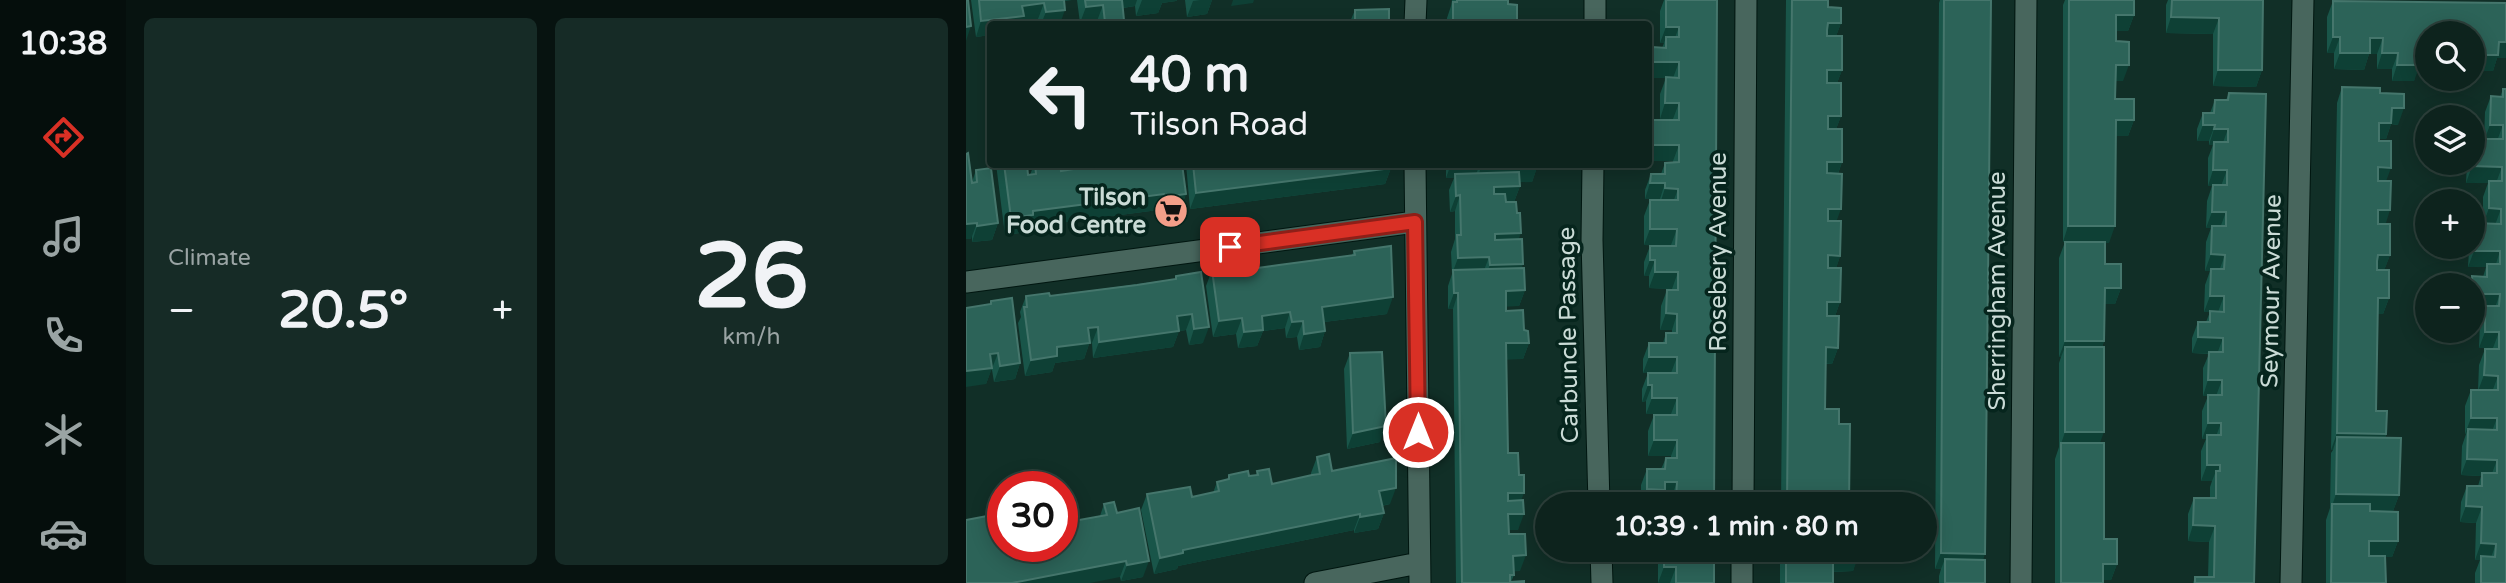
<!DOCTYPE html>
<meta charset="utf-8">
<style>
:root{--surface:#0d231d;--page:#162b26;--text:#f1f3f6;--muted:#9aa4a4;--line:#2d403b;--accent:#d93025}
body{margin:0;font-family:"Varela Round",sans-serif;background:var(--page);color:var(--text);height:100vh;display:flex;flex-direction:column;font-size:26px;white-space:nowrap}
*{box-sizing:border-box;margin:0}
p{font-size:23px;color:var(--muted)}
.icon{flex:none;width:38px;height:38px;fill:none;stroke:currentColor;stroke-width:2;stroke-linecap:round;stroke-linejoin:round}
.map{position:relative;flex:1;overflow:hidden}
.panel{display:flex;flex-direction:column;gap:18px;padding:18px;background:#071310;width:840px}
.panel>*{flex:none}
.top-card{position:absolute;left:21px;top:21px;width:665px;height:147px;border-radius:7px;box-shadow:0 4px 18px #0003,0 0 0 2px var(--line);background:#0d231d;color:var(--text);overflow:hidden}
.controls{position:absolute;left:1449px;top:21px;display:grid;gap:14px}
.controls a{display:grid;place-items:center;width:70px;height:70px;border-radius:50%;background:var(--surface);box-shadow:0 4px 18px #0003,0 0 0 2px var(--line);font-size:35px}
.speed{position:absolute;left:21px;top:471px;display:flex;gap:14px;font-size:35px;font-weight:700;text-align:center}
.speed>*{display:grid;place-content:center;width:91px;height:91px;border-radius:50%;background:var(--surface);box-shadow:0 4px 18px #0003,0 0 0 2px var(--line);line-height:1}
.speed .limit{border:10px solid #d22;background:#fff;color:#111}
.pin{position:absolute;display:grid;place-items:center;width:60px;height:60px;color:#fff;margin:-30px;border-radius:14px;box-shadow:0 4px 10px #0006}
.me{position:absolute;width:77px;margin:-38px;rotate:0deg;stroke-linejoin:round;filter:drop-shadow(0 0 5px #0008)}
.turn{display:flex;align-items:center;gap:24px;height:147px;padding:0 28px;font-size:32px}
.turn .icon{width:91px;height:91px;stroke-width:2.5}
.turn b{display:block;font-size:49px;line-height:60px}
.big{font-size:52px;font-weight:700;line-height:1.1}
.panel .card{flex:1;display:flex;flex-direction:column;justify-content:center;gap:10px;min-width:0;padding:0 24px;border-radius:10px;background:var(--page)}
.panel .dial{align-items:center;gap:0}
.dial b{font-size:91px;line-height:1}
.heat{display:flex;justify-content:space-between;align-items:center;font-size:38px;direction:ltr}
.panel .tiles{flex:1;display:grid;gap:18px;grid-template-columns:repeat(2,1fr)}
.trip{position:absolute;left:569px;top:492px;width:402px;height:70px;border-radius:35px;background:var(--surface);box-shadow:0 4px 18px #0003,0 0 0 2px var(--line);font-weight:700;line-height:70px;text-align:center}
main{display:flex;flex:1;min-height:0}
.tabs{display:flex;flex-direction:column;width:126px;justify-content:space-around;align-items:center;background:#050e0c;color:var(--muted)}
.tabs .icon{width:49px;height:49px}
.tabs .active{color:var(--accent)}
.tabs b{font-size:32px;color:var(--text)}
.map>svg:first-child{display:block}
</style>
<main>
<nav class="tabs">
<b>10:38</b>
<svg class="icon active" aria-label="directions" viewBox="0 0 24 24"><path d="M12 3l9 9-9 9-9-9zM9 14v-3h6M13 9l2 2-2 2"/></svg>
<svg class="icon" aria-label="music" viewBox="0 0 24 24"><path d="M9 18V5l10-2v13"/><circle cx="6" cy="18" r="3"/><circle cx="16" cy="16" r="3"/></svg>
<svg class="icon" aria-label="phone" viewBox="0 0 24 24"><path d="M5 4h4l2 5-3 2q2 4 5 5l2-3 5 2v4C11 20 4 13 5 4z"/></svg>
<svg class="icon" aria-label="climate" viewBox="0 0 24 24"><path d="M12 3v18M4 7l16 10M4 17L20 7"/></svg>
<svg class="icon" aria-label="car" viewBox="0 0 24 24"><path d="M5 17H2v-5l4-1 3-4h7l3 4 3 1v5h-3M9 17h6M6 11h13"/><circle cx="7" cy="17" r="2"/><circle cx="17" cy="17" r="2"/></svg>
</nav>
<section class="panel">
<div class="tiles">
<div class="card"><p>Climate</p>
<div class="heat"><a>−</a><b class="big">20.5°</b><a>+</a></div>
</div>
<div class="card dial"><b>26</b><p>km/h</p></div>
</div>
</section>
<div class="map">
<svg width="1540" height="583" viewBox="0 0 1540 583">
<rect width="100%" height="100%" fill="#112f27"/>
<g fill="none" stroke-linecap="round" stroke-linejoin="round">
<g stroke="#001610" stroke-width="23">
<path id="minor" d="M449 24 450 0
M629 24V0
M449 164 454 583
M627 164 626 240 633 504
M0 282 449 222
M777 504 780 0
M635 550 636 583
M349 583 453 563
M776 583V550
M1055 583 1060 0
M1325 583 1337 0"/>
</g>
<use href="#minor" stroke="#48665d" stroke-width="21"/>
</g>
<path fill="#195549" d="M5 0H106L98 1 94 24H73L72 19 24 24V35L10 37Z
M111 0H211L210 1 196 3 192 13 170 16 169 6 157 8 156 24H131V21L114 23Z
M219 0H246L241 14 221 17Z
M486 0H542V4L551 22 550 24H481V18L485 6Z
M695 0H751L748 504H695L697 499H705V498H696L694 504H675V485L681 469H695L700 458H705V456H682V431L688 415 705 414H680V401L676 402V389L682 373H705H677V359L683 343H697L700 333H706V330H694L695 306 701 290H706V289L683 288V276H678V262L684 246H705L678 245V216L684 200 694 199H679V190L685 174H695L699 163H707V161H682V129L686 120H707V119H694V94L700 78H682V59L687 47 696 48 698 43H694V11L698 0Z
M820 0H862V7L875 23 870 36 876 70 871 83 875 116 870 129 876 162 872 174 871 221 874 256 870 268 874 302 869 316 872 348 866 364H860L859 409 873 424 882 504H815Z
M974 0H1025L1017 560 1019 583H973V576L975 569H969L973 3Z
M1099 0H1168V15L1162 31H1150V41L1157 81H1150L1149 99 1168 120 1162 136H1150L1143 243H1139V264L1155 288 1149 304H1139L1138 341 1136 347 1134 443 1138 539 1151 564 1145 580H1137V583H1089V459L1093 447V363L1095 357H1093V258L1099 242H1097V5Z
M1202 0H1297L1296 70 1290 87 1247 86V34L1200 33V5Z
M1367 1 1540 3 1531 58 1527 71H1507V33H1461V71H1454V54L1448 81H1426V69H1411V54H1403L1398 70 1368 69V53H1361V17Z
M389 10 423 24H383Z
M1376 87 1414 93 1432 125 1425 124 1420 139H1413L1420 181 1419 224 1424 255 1418 270 1423 298 1417 314H1412L1410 411 1420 434 1419 438 1433 495 1427 511 1432 541 1426 557H1419L1420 583H1360V520L1364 508 1365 453 1367 450H1365L1371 103Z
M1537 89 1540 583H1509V573L1514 560H1509L1510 523 1494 522 1495 502 1501 486H1512L1515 476 1495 475 1496 446 1500 434H1499V406L1505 390H1512L1513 365 1519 349H1527V348H1513L1514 322 1518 310H1507V285H1503L1506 276 1517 277 1520 267H1502L1503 251H1500V247H1507V223H1517V197L1522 183H1500L1501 163H1507L1518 139 1519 112 1525 96 1534 97Z
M1263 93 1288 583H1227L1229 577H1242L1243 542 1222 541V514L1228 498H1244V487L1246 481H1235V451L1240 439H1236V411L1242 396H1237V368L1243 354 1226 353V338L1232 322H1240L1244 312H1238L1239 285 1244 271H1239L1240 242 1245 228H1240L1241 201 1246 186H1242V158L1247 145H1243V141H1231V129L1237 113H1244L1249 100H1260Z
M30 164H61L62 175H64L68 164H94L95 171 108 169 109 164H138L220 194 214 210 193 213 192 210 63 227 61 232 39 235Z
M220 164H425V168L419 184 224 209Z
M480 164H572L566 182H553L554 186 548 202 559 290 553 306H540V311L558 330 563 343 557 359H540L542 453 553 475 555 500 552 530H543V534L554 571H547L548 575 545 582 558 583H490L487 309H482V286L486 274 485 252 489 239V211L484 212 483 190 488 178H480Z
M10 170 32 223 26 240 6 242V182Z
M388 251 421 314 358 322 359 331 354 347 333 350 331 337 320 338 319 328 297 331 291 346 272 348 270 334 247 337 240 286 246 270 269 271 386 255Z
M235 272 237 343 223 345 220 330 213 331 207 347 127 358 126 343 123 344 118 359 89 363 86 372 59 376 52 323 55 317 54 312 60 296H84L209 279 210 276Z
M25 301 54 363 49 379 28 382 26 370H25L20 384 24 304Z
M384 353 414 442 381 449 378 369Z
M351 457 366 471 424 504 416 506 418 513 412 529 388 533V530L212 566 211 569 188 574 175 510 181 494 226 497 247 493 251 482 261 480 263 475 283 476 290 475 291 471 306 484 345 476V473Z
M138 504 151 513 177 577 155 581 154 577 37 546 134 516Z
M695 550H748V583H692V558Z
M814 550H893L887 571 867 572V583H814Z"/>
<path fill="#0e4035" d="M152 0H171L169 6 149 9Z
M176 0H211L210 1 196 3 192 13 170 16Z
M234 0H246L241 14 221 17 227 1Z
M267 0H288L287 3 265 6Z
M78 3 72 19 56 21 55 24H24V35L10 37 15 21 56 6Z
M137 5 131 21 114 23 120 7Z
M99 10 94 24H75L80 12Z
M1150 15H1168L1162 31H1144Z
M1205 17 1253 18 1247 34 1200 33Z
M158 20 156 24H138L139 22Z
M537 21 551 22 550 24H536Z
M862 23H875L869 39H856Z
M5 26 0 41V27Z
M700 27H713L707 43 700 37 698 43H694Z
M1367 37H1374L1368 53H1361Z
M1404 38H1417L1411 54H1403L1398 70 1368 69 1374 53Z
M1455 38H1461L1455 54Z
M1533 42H1540V58H1531L1527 71H1507V55Z
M1416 53H1432L1426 69H1411Z
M1460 55H1461V71H1454Z
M687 62H713L707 78H682V73Z
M1150 65H1163L1157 81H1144Z
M1431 65H1454L1448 81H1426Z
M861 70H876L870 86H855Z
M1252 70H1296L1290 87 1247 86Z
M699 103H713L707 119H694Z
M1426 108H1438L1432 125 1425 124 1420 139H1407L1413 123Z
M862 116H875L869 132H856Z
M1150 120H1168L1162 136H1144Z
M1237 125H1249L1243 141H1231Z
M1524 125H1537L1531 141H1518Z
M1248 129H1262L1256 145 1248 142 1247 145H1243Z
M686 145H713L707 161H682V154Z
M861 162H876L870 179H856Z
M485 164H514L509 177 489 174 488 178H480Z
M572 165 566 182 510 183 515 167Z
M1506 166 1536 167 1530 183 1523 181 1522 183H1500Z
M1412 167 1425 168 1419 184 1407 183Z
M425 168 419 184 224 209 230 193Z
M1247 170H1261L1255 186H1242Z
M684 183H699L694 199H679Z
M554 186 548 202 522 203 528 187Z
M699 188 712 189 706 205 694 204Z
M198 194 192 210 63 227 61 232 39 235 45 218 67 211Z
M220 194 214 210 193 213 199 197Z
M494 195 489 211 484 212 490 196Z
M1523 208 1535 209 1529 225H1517Z
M862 209H875L869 225H856Z
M1412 210H1424L1419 226H1406Z
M1246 212H1260L1254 228H1240Z
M11 223 5 239H0V224Z
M32 223 26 240 6 242 11 226Z
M1102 226H1149L1143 243 1097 242Z
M684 229H711L705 245H678Z
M555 233 549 249 523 250 529 234Z
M1508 251H1534L1529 267 1521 264 1520 267H1502Z
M1245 254 1259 255 1253 271H1239Z
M862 255 874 256 869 272 856 271Z
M1412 255H1424L1418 271H1406Z
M523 257 517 273 487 270 486 274 492 258Z
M684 260H689L683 276H678Z
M557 264 552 280 518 281 524 265Z
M689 272H712L706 289 683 288Z
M1139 288H1155L1149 304H1133Z
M559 290 553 306 534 307 540 291Z
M488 293H492L487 309H482Z
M1507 294H1534L1528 310 1519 306 1518 310H1507Z
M1244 296H1258L1252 312H1238Z
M427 297 421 314 350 323 356 307Z
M1412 298H1423L1417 314H1406Z
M861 302H874L868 319 855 318Z
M324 312 319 328 297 331 291 346 272 348 278 332 296 316Z
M700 313 711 314 706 330H694Z
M226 314 220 330 213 331 207 347 127 358 133 342 211 316Z
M276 318 270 334 247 337 253 321Z
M337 321 331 337 320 338 326 322Z
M132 327 126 343 123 344 118 359 89 363 86 372 59 376 65 360 122 328Z
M243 327 237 343 223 345 228 329Z
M359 331 354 347 333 350 338 334Z
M1519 332H1533L1527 348H1513Z
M1232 337 1257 338 1251 354 1226 353Z
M1099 341H1138L1133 357 1099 347 1095 357H1093Z
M540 343H563L557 359 534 360Z
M860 347 872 348 866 364 854 363Z
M32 353 20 384 0 387V371L24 354Z
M683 357H711L705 373H677Z
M54 363 49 379 28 382 34 366Z
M1518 375 1532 376 1526 392 1512 391Z
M1242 380H1256L1250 396H1237Z
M682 385H686L680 401 676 402Z
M686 398H711L705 414H680Z
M1505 418H1531L1525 434 1502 429 1500 434H1499Z
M1242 423H1255L1249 439 1241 435 1240 439H1236Z
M420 426 414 442 381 449 387 433Z
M1099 432H1138L1132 448 1095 444Z
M1371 433 1420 434 1414 450 1371 437 1367 450H1365Z
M688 440H711L705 456H682Z
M1501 459 1531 460 1525 476 1516 473 1515 476 1495 475Z
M1241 465H1254L1250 477V471L1246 481H1235Z
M699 482H711L705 498H696L694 504H676L681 489Z
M430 488 424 504 408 507 413 491Z
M542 493H558L552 509H536Z
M1370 494 1433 495 1427 511 1366 510V506Z
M1500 506 1516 507 1510 523 1494 522Z
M418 513 412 529 388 533 394 517Z
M394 514 388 530 212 566 211 569 188 574 194 558 217 550Z
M542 514H558L552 530H536Z
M1227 525 1249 526 1243 542 1222 541Z
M1403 541H1432L1426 557H1397Z
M1515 543 1530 544 1524 560 1515 556 1514 560H1509Z
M975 553 1019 554 1014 570 979 559 975 569H969Z
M560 555 554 571 541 572 547 556Z
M893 555 887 571 861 572 867 556Z
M160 561 154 577 124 583H46Z
M183 561 177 577 155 581 161 565Z
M1137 564H1151L1145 580H1132Z
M698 567H710L704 583H692Z"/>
<path fill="#2c6358" stroke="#45766c" stroke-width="2" d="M0 0H2L5 26 0 27Z
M13 0H98L99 10 80 12 78 3 56 6 58 16 15 21Z
M119 0H156L158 20 139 22 137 5 120 7Z
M491 0H542V4L551 5V22L537 21V24H487V2H491Z
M700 0H751L748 504H697V499H710L711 482H699V490L681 489V469H699L700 458H711V440H688V415H711V398H686V385H682V373H711V357H683V343H700V333H711V314L700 313 701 290H712V272H689V260H684V246H710L711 229H684V200H712V189L699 188V183H684L685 174H699V163L713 162V145H686V120H713V103H699L700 77 713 78V62H687V47L700 48V37H713V27H700Z
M826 0H862V7L875 8V23H862L861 30V36H876V70H861V83H875V116H862V129H876V162H861V173L876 174 875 209H862V221H875L874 256 862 255V268H875L874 302H861V316H873L872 348 860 347 859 409H873V424H884L883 502 866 503V504H821Z
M978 0H1025L1019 554 975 553Z
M1103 0H1168V15H1150V41L1163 42V65H1150L1149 99H1168V120H1150L1149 226H1102Z
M1206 0H1297L1296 70H1252L1253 18 1205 17Z
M1367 1 1540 3V42H1533L1532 55H1507V33H1461V55H1460L1461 38H1455L1454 65H1431L1432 53H1416L1417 38H1404V53H1374V37H1367Z
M423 9V24H389V10Z
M1376 87 1414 88V93L1438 94V108H1426L1425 123H1413V141H1425V168L1412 167V181H1425L1424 210H1412V224H1424V255H1412L1411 261V270H1423V298H1412L1410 411H1421L1420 434 1371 433Z
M1537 89H1540V583H1515V556L1529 557 1530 544 1515 543 1516 507 1500 506 1501 486H1516V473H1531V460L1501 459 1502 429 1531 430V418H1505V390H1532V376L1518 375 1519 360V349H1533V332H1519V306H1533L1534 294H1507L1506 276 1521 277V264H1534V251H1508L1509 235H1507V223L1535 224V209L1523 208V181H1536V167L1506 166 1507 139H1537V125H1524L1525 96 1537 97Z
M1263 93 1300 94 1288 583H1229V577H1248L1249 526 1227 525 1228 498H1250V471H1254V465H1241V435H1255V423H1242V395H1256V380H1242L1243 352H1257V338L1232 337V322H1244V311L1258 312V296H1244L1245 269H1258L1259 255 1245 254 1246 226H1260V212H1246L1247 185H1261V170H1247L1248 142H1262V129H1248L1249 125H1237V113H1248L1249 100H1262Z
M2 153 6 183 11 182 10 170 25 168 32 223 11 226V223L0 224V154Z
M38 164H61L62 175 70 174 69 164H94L95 171 114 168 113 164H216L220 194 199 197 198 194 67 211V215L45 218Z
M227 164H425V168L230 193Z
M515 164H572V165L515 167Z
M553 172 554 186 528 187V194H539L540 202H550L551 213H554L555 233 529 234V240L556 239 557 264 524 265 523 257 492 258 491 235H495L494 195 490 196 489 174Z
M1099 242H1139V264H1155V288H1139L1138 341H1099Z
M425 246 427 297 356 307 359 331 338 334 337 321 326 322 324 312 296 316 297 330 278 332 276 318 253 321 246 270 269 267V271L313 265 389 255 388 251Z
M558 268 559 290 540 291V311L557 310 558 330 562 331 563 343H540L542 453H552L553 475H558V493H542V501L557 500 558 514H542L543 534H559L560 555 547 556 548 575H544V582L558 581V583H496L492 293H488L487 270Z
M235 272 243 327 228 329 226 314 211 316 213 331 133 342 132 327 122 328 124 343 91 347V356L65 360 58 307H61L60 296 83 293 84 296 171 285 210 279V276Z
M46 298 54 363 34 366 32 353 24 354 26 368 0 371V308L25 304V301Z
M1099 347H1138V432H1099Z
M416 352 420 426 387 433 384 353Z
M1371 437 1435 438 1433 495 1370 494Z
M1095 443H1138V539H1151V564H1137V583H1095Z
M363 454 366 471 430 458V488L413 491 418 513 394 517V514L217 550V553L194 558 181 494 224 487 226 497 253 491 251 482 263 479V475L282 471 283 476 292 475 291 471 303 469 306 484 346 475 354 474 351 457Z
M79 482 80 486H62V485Z
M148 502 151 513 173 508 183 561 161 565 160 561 46 583H0V520L37 513V546H96V523L141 515 138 504Z
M1366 504H1404V511L1432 512V541H1403V556H1419L1420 583H1365Z
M698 550H748V583H710V567H698Z
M820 550H893V555L867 556V583H820Z
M979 559 1019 560V583H979Z"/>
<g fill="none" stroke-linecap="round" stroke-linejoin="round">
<g stroke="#8d1f18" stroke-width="18">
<path id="route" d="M264 247 449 222 452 432"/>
</g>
<use href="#route" stroke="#d93025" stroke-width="12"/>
</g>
<defs>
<g id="supermarket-disc" transform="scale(1.75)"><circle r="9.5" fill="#f49e89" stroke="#06251d"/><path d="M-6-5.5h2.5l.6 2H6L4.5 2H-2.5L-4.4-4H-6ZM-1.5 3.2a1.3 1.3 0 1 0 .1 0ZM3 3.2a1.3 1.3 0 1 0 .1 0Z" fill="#111"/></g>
</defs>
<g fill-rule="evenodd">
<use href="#supermarket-disc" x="205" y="211"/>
</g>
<g text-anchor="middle" stroke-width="7" stroke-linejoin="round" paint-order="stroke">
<g font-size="24" font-weight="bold" fill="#cadbd6" stroke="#06251d" text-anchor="end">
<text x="180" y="205">Tilson<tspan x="180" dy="28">Food Centre</tspan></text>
</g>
<g font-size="24" fill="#cadbd6" stroke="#06251d">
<text transform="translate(752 252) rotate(-90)" y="8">Rosebery Avenue</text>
<text transform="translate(1031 291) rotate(-90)" y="8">Sherringham Avenue</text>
<text transform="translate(1305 291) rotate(-89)" y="8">Seymour Avenue</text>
<text transform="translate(602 335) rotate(-91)" y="8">Carbuncle Passage</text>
</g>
</g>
</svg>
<div class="controls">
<a><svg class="icon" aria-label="search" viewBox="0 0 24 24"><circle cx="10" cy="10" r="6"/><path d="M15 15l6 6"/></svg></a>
<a><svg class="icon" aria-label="layers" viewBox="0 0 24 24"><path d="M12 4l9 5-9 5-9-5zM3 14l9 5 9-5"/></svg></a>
<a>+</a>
<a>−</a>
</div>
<div class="speed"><div class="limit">30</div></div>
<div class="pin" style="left:264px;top:247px;background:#d93025"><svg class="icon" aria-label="arrive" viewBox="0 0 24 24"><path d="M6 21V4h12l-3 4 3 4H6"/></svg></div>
<svg class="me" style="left:452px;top:432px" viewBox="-20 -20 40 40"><circle r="17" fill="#d93025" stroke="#fff" stroke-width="3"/><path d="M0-11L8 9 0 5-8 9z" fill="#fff"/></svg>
<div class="trip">10:39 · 1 min · 80 m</div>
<div class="top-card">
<div class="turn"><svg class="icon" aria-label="left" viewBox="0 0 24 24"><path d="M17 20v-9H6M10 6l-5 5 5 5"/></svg><div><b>40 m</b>Tilson Road</div></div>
</div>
</div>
</main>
